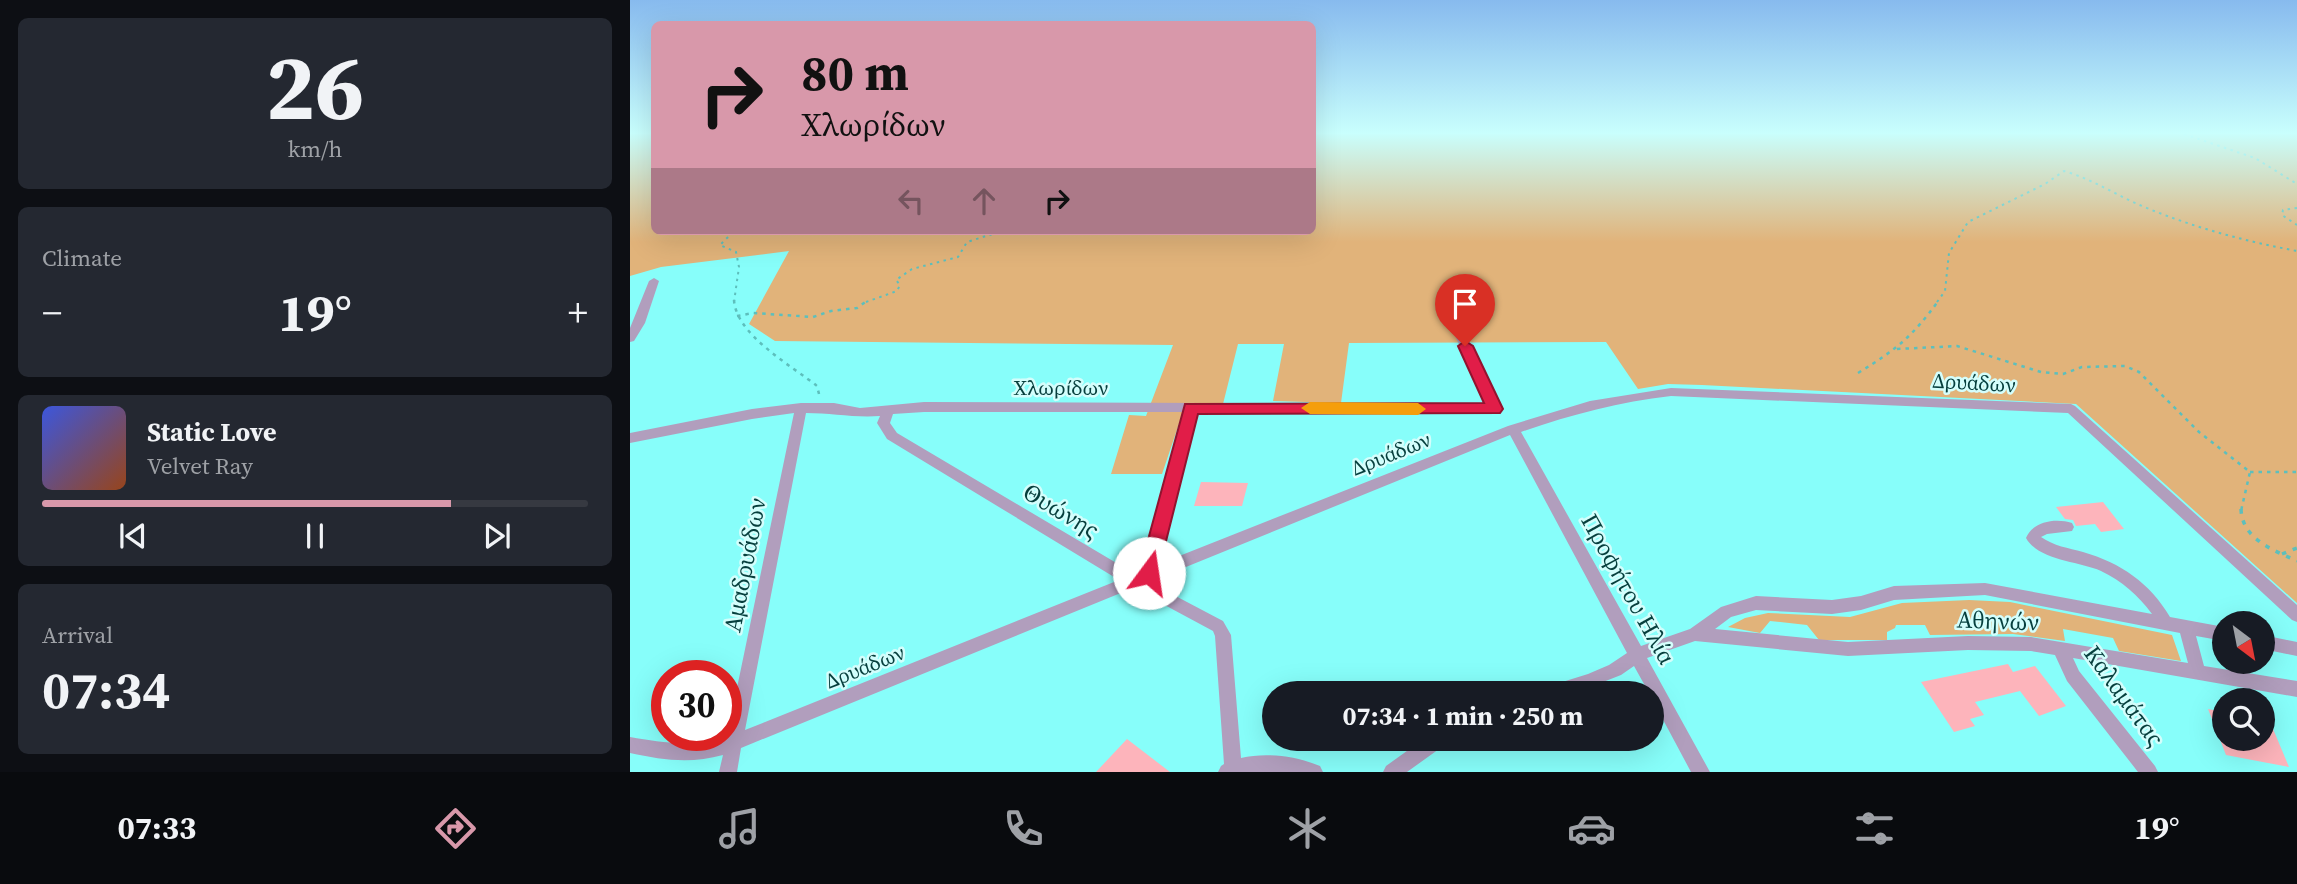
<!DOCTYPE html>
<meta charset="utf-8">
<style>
:root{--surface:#171b24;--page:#242831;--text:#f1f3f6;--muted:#9ea1a6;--line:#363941;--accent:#d898aa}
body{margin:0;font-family:"Source Serif 4",serif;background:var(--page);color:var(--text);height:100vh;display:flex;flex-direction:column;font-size:26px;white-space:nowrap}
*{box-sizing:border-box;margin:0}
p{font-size:23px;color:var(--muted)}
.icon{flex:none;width:38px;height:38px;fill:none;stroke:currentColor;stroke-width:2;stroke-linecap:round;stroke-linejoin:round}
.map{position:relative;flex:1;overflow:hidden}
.drawer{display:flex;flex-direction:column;gap:18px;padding:18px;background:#0d0f14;width:630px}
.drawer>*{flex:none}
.hud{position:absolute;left:21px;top:21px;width:665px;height:214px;border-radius:10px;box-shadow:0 7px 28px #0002;background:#d898aa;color:#111;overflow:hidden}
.needle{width:46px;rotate:148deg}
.buttons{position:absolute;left:1582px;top:611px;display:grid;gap:14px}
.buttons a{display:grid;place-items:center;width:63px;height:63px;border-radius:50%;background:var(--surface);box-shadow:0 7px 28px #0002;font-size:35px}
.speed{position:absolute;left:21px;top:660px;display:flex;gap:14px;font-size:35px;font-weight:700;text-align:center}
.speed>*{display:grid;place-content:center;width:91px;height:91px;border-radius:50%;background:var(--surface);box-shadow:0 7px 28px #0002;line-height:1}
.speed .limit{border:10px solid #d22;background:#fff;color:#111}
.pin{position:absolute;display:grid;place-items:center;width:60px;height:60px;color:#fff;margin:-72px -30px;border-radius:50% 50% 50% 0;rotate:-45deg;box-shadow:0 0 7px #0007}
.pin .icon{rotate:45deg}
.me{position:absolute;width:77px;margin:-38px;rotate:14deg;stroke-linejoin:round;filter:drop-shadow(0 0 5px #0008)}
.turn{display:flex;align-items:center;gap:24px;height:147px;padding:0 35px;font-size:32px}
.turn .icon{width:91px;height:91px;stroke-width:2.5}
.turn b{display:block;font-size:49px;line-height:60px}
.lanes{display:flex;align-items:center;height:66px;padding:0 35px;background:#0003;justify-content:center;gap:35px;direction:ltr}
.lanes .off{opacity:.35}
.big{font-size:52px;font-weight:700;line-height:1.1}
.drawer .card{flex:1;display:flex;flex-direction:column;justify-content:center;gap:10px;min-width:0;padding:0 24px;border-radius:10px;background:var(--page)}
.drawer .dial{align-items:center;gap:0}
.dial b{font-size:91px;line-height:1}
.song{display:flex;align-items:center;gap:21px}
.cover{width:84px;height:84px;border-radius:10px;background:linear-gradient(135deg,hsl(230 70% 55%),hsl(20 70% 35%))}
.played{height:7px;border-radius:4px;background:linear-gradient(90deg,var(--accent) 75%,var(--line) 75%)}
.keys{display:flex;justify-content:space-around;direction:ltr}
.heat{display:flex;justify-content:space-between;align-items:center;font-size:38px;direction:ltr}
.trip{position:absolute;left:632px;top:681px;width:402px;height:70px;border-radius:35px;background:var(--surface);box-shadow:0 7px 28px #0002;font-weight:700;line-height:70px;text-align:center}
.tab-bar{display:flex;height:112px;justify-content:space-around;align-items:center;background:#090b0e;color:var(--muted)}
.tab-bar .icon{width:49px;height:49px}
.tab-bar .selected{color:var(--accent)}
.tab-bar b{font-size:32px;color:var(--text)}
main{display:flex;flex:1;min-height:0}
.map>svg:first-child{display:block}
</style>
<main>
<section class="drawer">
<div class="card dial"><b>26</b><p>km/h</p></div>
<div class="card"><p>Climate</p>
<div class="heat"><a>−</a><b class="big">19°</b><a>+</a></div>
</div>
<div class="card">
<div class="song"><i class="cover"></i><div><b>Static Love</b><p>Velvet Ray</p></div></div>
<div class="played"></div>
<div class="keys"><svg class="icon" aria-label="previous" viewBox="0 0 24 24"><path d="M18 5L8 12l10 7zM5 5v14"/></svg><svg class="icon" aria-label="pause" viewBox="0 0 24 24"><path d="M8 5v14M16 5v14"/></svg><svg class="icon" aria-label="next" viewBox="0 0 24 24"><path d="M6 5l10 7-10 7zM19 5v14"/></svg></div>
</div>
<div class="card"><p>Arrival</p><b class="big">07:34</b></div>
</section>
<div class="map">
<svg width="1667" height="772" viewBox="0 0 1667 772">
<rect width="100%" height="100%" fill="#87fefa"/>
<path fill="#e1b37a" d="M0 134H24V231H682L683 134H1667V603L1446 404 1072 385 1038 384 1008 389 976 342 719 343 711 403 643 401 654 344H608L593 404 556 403 532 474H481L499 415 516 416 543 345 145 341 119 324 159 251 31 267 0 276Z
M1339 600 1380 602 1542 635 1551 661 1489 651 1483 638 1433 629 1435 641 1383 634 1300 635 1295 625H1266L1265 628 1257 632V640H1189L1177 625 1140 621 1130 633 1098 627 1115 618 1138 613 1220 617 1272 603Z"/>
<path fill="#fdb4bb" d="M571 482 618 483 612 506H564Z
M1473 502 1494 529 1471 532 1465 524 1446 526 1443 520 1435 519 1426 507Z
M1378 664 1383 672 1405 666 1436 706 1409 716 1390 691 1345 702 1354 715 1340 719 1345 726 1324 732 1291 682Z
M1633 705 1659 767 1596 755 1578 709 1594 712V738H1633Z
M497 739 540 772H466Z"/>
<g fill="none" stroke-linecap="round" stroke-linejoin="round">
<path stroke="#5dbfbc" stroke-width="2" stroke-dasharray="2.5 4.5" stroke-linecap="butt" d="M1554 134 1625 158 1667 184
M1667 208 1653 210 1652 215 1667 225
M104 302 109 267 106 252 90 245 104 231
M236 302 267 291 270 285 266 280 282 269 328 257 337 242 372 231
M1307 302 1315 291 1319 253 1338 222 1415 184 1434 171C1462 179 1486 195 1512 206 1562 227 1614 241 1667 251"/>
<path stroke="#5dbfbc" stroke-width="2.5" stroke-dasharray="3.5 5" stroke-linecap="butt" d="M104 300C106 335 162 366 187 386L189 394
M107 316 123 313 183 317 201 311 227 308 238 300
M1267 349 1327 346 1411 372 1433 374 1452 367 1495 366 1509 372 1569 432 1620 472 1611 511
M1228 373C1267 349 1282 337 1309 300
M1620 472H1667"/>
<path stroke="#5dbfbc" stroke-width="3.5" stroke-dasharray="4.5 7" stroke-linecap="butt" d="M1611 509C1612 539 1643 550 1667 561
M1652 554 1667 548"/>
<path fill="#b19ebd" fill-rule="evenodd" d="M24 278 29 281 15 323 4 341 0 342V328L19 281Z
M826 321 832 325 871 409 869 412H566L529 564 878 426 960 401 1041 388 1441 404 1445 406 1667 605V622L1662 620 1438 413 1041 396C989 402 940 415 891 432L1011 646 1060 629 1091 607 1126 596 1202 600 1231 596 1264 586 1355 583 1522 614C1508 595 1492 581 1471 571 1448 561 1409 561 1396 538 1403 521 1426 518 1442 523L1444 527 1442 531 1417 534 1411 537C1424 546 1438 548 1453 552 1491 563 1520 583 1540 617L1594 627V641L1566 636 1574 666 1667 681V697L1443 658 1449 671 1525 766 1528 772H1508L1437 681 1425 655 1401 651 1338 650 1218 656 1065 641 1017 658 1080 772H1061L1022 699V693H1019L1004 666 991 675 945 693H911L913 688 958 674 979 665 997 653 880 435 519 582 593 621 601 635 611 758C636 752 666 756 690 766L693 772H588L591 766 594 764 585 636 583 631 503 588 111 748 107 772H89L93 755C61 764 32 760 0 753V737C34 743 63 747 97 736L164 413 122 419 0 443V433L122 409 171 403H204L230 408 294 402 857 404 820 325ZM294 412H554L512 571 505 574 267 433 260 423 263 414ZM176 413C201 413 225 418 250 416L247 423 257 439 489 580 115 730ZM1355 595 1550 633 1558 663 1401 637 1338 636 1218 642 1085 629 1101 617 1126 610 1202 614 1231 610 1264 600Z
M1633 635 1667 642V656L1633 649Z
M795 738H818L816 744 777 772H753L756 766Z"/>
</g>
<linearGradient id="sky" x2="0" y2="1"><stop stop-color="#87baee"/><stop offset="0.55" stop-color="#c9fffd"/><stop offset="1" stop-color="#c9fffd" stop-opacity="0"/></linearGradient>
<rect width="1667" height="242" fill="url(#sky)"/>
<path fill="#e11d48" stroke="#92132f" stroke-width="2" d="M835 341 843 346 873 409 870 413 568 414 528 573 526 579 519 581 512 579 509 573 555 404 854 403 828 346Z"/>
<path fill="#f59e0b" d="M680 402 788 403 796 409 788 415 680 414 671 408Z"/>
<g text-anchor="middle" stroke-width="5" stroke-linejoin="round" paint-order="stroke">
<g font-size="21" fill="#063f3d" stroke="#d4fefc">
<text transform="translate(1344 383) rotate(3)" y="7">Δρυάδων</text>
<text x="431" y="395">Χλωρίδων</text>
<text transform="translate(761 454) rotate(-22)" y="7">Δρυάδων</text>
<text transform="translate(235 667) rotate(-22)" y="7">Δρυάδων</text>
</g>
<g font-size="24" fill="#063f3d" stroke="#d4fefc">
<text transform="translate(431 511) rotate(31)" y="8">Θυώνης</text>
<text transform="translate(115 565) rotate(-79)" y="8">Αμαδρυάδων</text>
<text transform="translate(998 589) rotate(61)" y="8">Προφήτου Ηλία</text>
<text transform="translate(1368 621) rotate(2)" y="8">Αθηνών</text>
<text transform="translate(1494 696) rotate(54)" y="8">Καλαμάτας</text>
</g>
</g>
</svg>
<div class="buttons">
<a><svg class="needle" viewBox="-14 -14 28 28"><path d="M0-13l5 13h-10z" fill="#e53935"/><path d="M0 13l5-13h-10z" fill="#9ea1a6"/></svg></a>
<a><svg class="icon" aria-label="search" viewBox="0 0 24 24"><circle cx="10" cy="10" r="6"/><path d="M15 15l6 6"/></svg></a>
</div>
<div class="speed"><div class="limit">30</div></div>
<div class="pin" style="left:835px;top:346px;background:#d93025"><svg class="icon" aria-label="arrive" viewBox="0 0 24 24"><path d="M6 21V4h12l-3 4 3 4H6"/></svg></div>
<svg class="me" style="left:519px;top:573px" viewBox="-20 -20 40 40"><circle r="19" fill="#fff"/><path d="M0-13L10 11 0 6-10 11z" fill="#e11d48"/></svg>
<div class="trip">07:34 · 1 min · 250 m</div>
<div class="hud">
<div class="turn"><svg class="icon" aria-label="right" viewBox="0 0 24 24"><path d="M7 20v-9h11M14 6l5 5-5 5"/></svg><div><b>80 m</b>Χλωρίδων</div></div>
<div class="lanes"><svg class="icon off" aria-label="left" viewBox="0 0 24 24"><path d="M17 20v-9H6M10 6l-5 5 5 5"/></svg><svg class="icon off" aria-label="ahead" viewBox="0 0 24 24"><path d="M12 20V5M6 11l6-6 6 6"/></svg><svg class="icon" aria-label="right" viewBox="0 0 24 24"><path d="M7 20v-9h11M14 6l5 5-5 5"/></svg></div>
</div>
</div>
</main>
<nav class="tab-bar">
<b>07:33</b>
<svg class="icon selected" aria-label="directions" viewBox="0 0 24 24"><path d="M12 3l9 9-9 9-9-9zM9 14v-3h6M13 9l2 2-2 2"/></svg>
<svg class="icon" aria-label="music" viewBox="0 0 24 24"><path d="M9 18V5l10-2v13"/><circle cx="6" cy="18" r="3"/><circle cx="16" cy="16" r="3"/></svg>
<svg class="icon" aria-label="phone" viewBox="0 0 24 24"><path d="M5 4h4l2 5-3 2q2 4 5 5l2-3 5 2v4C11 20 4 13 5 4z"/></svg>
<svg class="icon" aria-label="climate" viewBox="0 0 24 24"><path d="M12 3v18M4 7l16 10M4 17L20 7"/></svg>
<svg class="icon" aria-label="car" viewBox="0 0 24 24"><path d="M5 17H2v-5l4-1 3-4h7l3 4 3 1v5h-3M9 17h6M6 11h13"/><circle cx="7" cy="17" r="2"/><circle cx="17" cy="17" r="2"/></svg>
<svg class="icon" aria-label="filters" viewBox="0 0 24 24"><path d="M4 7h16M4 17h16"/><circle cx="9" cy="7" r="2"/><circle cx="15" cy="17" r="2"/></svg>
<b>19°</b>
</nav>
